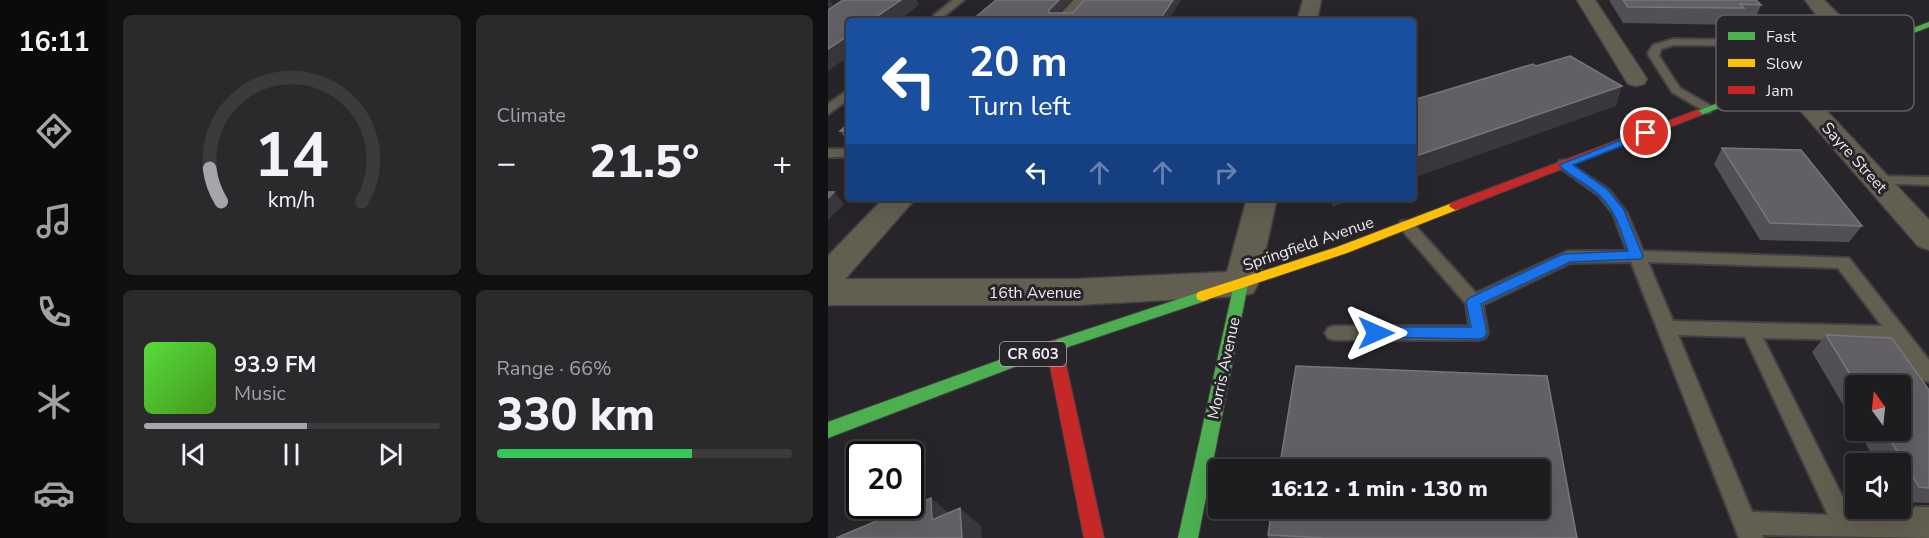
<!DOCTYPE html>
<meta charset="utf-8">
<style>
:root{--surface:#1d1c1f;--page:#2a292c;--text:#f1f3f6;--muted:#a0a1a4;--line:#3b3a3d;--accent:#a8a5aa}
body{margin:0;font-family:"Nunito Sans",sans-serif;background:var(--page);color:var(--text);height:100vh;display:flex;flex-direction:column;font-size:22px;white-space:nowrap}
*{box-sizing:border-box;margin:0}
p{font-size:20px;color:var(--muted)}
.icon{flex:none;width:33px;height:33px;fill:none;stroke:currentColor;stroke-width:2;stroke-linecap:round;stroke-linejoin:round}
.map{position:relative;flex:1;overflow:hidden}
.details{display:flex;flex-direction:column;gap:15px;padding:15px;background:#100f11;width:720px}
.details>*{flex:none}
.banner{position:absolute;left:18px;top:18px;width:570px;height:183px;border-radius:6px;box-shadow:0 6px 24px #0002,0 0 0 2px var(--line);background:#1a4fa0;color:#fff;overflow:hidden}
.needle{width:39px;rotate:345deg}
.controls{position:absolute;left:1017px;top:375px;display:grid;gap:12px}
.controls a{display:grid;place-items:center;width:66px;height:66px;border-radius:6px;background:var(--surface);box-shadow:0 6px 24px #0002,0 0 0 2px var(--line);font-size:30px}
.speed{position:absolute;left:18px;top:441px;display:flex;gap:12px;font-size:30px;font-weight:700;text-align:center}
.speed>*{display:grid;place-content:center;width:78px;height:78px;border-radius:50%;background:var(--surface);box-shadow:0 6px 24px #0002,0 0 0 2px var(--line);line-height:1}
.speed .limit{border:3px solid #111;border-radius:9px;background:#fff;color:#111}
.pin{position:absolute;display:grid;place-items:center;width:51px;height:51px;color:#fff;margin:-26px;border:3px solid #fff;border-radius:50%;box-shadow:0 2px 6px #0007}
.me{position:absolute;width:66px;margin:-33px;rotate:90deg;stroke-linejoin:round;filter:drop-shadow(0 0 4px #0008)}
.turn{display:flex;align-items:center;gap:21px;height:126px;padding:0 24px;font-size:27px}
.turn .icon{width:78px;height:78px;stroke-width:2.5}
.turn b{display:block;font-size:42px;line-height:51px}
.lanes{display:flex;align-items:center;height:57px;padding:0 24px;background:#0003;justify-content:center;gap:30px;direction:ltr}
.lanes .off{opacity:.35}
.big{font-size:45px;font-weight:800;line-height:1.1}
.details .tile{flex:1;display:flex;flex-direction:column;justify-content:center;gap:9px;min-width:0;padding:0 21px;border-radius:9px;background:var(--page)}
.details .dial{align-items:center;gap:0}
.dial svg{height:156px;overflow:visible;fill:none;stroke:var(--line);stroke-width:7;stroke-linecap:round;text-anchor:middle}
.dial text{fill:var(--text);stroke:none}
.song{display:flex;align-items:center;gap:18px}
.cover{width:72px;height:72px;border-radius:9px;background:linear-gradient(135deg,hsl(110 70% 55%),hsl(100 70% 35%))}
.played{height:6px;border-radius:3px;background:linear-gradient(90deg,var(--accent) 55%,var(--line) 55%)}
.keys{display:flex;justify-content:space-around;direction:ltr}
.heat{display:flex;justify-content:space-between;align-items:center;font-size:33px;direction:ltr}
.charge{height:9px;border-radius:4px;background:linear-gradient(90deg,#34c759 66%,var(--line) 0)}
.details .tiles{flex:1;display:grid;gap:15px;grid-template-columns:repeat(2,1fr)}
.trip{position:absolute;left:380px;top:459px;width:342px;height:60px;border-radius:6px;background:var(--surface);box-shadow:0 6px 24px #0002,0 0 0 2px var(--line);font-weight:800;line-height:60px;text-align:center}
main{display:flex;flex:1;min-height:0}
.dock{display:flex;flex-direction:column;width:108px;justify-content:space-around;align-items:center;background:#0c0b0c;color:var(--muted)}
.dock .icon{width:42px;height:42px}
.dock .current{color:var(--accent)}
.dock b{font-size:27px;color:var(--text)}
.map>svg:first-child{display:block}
</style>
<main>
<nav class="dock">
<b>16:11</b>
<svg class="icon current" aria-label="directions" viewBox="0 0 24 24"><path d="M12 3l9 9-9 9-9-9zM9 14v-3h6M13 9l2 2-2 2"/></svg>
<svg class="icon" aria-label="music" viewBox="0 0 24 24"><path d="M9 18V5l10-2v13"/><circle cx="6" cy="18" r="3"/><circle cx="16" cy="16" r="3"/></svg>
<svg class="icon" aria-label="phone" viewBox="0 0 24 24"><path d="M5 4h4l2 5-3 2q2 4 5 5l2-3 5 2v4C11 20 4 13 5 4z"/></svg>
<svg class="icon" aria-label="climate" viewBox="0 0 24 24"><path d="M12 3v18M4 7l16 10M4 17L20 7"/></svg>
<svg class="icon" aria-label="car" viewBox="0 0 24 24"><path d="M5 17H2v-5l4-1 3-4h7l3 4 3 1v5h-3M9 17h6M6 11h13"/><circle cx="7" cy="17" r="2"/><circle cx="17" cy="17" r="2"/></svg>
</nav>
<section class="details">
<div class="tiles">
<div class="tile dial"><svg viewBox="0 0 100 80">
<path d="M14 69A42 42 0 1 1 86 69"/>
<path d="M14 69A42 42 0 0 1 8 52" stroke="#a8a5aa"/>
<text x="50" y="56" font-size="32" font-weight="700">14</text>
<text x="50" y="72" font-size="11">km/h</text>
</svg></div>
<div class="tile"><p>Climate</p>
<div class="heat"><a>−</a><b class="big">21.5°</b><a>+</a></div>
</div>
<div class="tile">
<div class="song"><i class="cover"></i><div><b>93.9 FM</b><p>Music</p></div></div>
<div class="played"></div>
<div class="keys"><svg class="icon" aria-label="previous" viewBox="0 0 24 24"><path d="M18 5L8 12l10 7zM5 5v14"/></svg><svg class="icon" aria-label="pause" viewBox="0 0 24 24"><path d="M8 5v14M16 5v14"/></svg><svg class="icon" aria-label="next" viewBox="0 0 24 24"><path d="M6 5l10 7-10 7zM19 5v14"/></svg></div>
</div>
<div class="tile"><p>Range · 66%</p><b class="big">330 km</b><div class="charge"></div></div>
</div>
</section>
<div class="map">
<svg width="1101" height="538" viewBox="0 0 1101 538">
<rect width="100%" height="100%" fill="#272529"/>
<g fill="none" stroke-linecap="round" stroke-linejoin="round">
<g stroke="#434144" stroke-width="4">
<path id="lane" d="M125 0H136L114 18V21H104L106 15Z
M845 39 938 40 999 65 994 68 990 67 937 46 846 45 833 49 831 56 852 88 883 106V112L879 113 844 92 821 56 820 53 825 45Z
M21 89V99L0 114V104Z
M0 149H21V157H0Z
M736 160 781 190 799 213 815 251 1021 258 1101 360V382L1094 380 1065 341 935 338 1024 516 1066 518 1088 507H1101V538L934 535 935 538H911L803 262 742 263 655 305 660 333 657 338 651 340H506L500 338 497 333 500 328 506 326H641L638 304 573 229 570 225 573 221H583L648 293 740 251H799L785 214 771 196 731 167 729 164 731 161ZM820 262 1010 268 1054 326 845 321ZM850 335 917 337 1000 515 924 512Z
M1048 176 1101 177V185L1043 183 1041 180 1043 177Z"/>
</g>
<g stroke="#434144" stroke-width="3">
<path id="street" d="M246 0H265L247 21H226Z
M475 0H493L489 21H469Z
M749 0H767L819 79 816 84 808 86 800 84Z
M977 0H996L1027 31 1051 42 1054 46 1051 50C1025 57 991 20 977 0Z
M945 77 981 92 1101 220V250L1090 246 965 102 937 89 934 84 937 79Z
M56 198H88L17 279H248L399 272 419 198H449L430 284 425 293 413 296 248 305H0V256Z"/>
</g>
<g stroke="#434144" stroke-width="2">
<path id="fast" d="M1101 22V27L873 115 869 116 864 113Z
M413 279 420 284 370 538H350L406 284Z
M375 291 380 292 382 296 380 300 231 350 0 438V422L221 342Z"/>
</g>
<g stroke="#434144" stroke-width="2">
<path id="slow" d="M627 202 631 203 633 206 631 209 519 253 375 301 370 300 368 296 370 292 509 247Z"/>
</g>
<g stroke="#434144" stroke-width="2">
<path id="jam" d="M869 110 874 113 873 115 631 209 627 210 621 206 623 203Z
M226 340 231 342 234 346 276 538H256L218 346 221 342Z"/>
</g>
<use href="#lane" fill="#625e50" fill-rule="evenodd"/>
<use href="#street" fill="#625e50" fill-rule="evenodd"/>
<use href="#fast" fill="#4caf50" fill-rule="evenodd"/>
<use href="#slow" fill="#ffc107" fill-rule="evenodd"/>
<use href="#jam" fill="#c62828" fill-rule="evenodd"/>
</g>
<path fill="#525054" d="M781 0H928L933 5 926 21 911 20 909 25 795 23Z
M21 123V142H20L12 131Z
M894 148 1034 226 1021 242 932 240 886 164Z
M998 335 1101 390V503L1072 502V464H1049L1030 430H1072V386H1028V427L984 352Z
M440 535 749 538H440Z"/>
<path fill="#3a383c" d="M0 0H2L5 5 0 8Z
M73 0H89L91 5 70 21H42Z
M231 0H244L224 19 221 13V10Z
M345 0H353L340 21H331Z
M21 35V56L0 71V49Z
M794 86 788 106 585 178V157Z
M6 192 16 204 0 220V198Z
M504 198H529L504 207Z
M103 498 126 517 104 520Z
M132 508 153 526 154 538H134Z"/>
<path fill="#626064" stroke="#78767a" stroke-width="1.5" d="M15 0H73L42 21H21V35L0 49V10Z
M168 0H231L221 10V13H245L256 0H345L331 21H143Z
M795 0H928L933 5 912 4 916 8 800 7Z
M742 56 794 86 585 157V100L705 64 708 66Z
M21 123V131H12Z
M894 148 973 150 1034 226 942 223Z
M0 192H6L0 198Z
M998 335 1064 338 1101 390V488L1091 487 1056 430H1072V386H1029Z
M468 366 719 376 749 538H497L440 535 444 508H711V470H451Z
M103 498 104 520 132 508 134 538H8Z"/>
<path fill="#1a73e8" stroke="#114b97" stroke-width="1.5" d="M818 130 822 131V135L745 165 780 190 796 210 815 256 813 259 742 262 653 304 659 333 656 338 651 339 542 337 540 333 542 329 548 327H643L638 302 641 298 735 254 800 251C793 232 788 211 772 196 760 184 742 177 731 165Z"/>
<g text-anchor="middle" stroke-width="6" stroke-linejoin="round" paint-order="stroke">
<rect fill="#27242a" stroke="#b2afb4" stroke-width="1.5" x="172" y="342" width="66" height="24" rx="4.5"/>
<g font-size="15" font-weight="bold" fill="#edeaef">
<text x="205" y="359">CR 603</text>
</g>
<g font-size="16" fill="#edeaef" stroke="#27242a">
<text transform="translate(1027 157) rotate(48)" y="6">Sayre Street</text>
<text transform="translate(480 243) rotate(-19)" y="6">Springfield Avenue</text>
<text x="207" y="298">16th Avenue</text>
<text transform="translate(395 368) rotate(-78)" y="6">Morris Avenue</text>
</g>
</g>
<rect x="888" y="15" width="198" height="96" rx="9" fill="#27242a" stroke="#625f65" stroke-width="1.5"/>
<rect x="900" y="32" width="27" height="8" fill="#4caf50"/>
<rect x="900" y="59" width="27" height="8" fill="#ffc107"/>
<rect x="900" y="86" width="27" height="8" fill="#c62828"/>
<g font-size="16" fill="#edeaef">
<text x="938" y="42">Fast</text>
<text x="938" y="69">Slow</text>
<text x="938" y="96">Jam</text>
</g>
</svg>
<div class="controls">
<a><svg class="needle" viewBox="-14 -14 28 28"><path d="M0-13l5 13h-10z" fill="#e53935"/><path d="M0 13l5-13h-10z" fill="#a0a1a4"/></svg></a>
<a><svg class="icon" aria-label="sound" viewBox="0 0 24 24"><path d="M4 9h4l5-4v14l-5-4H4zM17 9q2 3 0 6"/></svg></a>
</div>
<div class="speed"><div class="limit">20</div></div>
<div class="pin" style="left:818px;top:133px;background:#d93025"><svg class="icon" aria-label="arrive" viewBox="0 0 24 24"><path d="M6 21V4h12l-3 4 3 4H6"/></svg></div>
<svg class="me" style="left:548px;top:333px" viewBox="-20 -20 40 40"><path d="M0-17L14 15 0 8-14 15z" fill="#1a73e8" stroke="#fff" stroke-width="4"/></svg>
<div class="trip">16:12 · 1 min · 130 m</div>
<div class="banner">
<div class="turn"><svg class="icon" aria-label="left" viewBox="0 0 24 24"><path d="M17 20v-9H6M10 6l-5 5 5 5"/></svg><div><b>20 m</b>Turn left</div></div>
<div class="lanes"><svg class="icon" aria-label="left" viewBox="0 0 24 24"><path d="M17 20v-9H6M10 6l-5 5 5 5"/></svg><svg class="icon off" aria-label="ahead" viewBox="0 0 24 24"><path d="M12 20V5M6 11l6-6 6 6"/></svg><svg class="icon off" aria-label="ahead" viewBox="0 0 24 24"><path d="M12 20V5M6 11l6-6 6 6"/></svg><svg class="icon off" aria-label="right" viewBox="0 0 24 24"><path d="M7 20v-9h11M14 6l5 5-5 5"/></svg></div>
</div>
</div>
</main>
